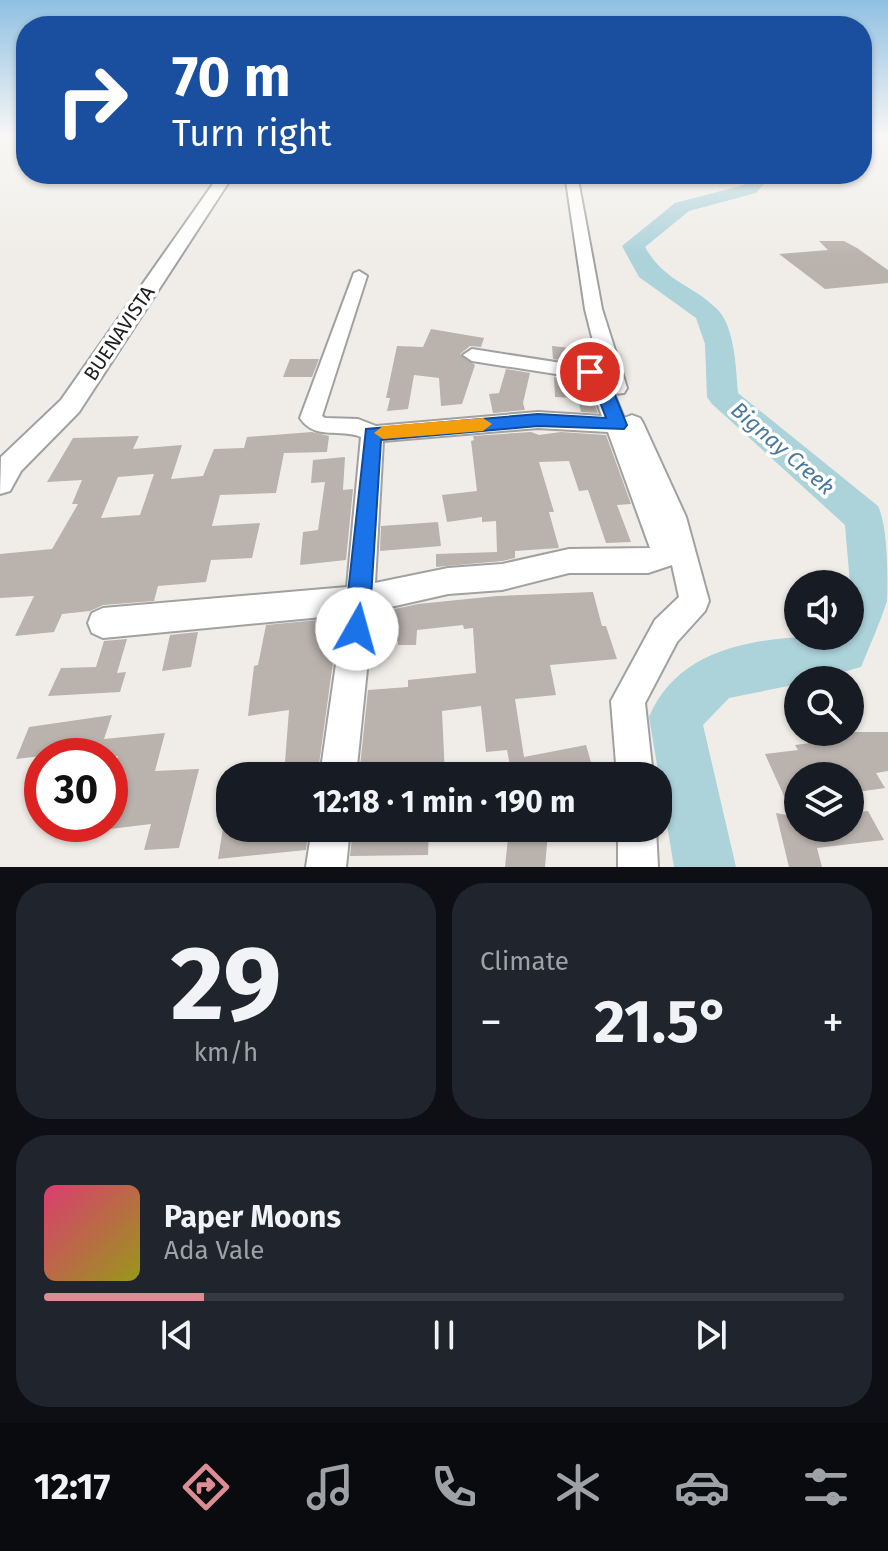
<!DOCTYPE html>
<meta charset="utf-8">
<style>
:root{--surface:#171b24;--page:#20242c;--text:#f1f3f6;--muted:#9ea1a6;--line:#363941;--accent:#db8d93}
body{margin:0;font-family:"Fira Sans",sans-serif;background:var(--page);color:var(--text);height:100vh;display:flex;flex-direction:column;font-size:30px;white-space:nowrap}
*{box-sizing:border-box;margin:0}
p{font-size:26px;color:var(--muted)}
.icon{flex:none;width:44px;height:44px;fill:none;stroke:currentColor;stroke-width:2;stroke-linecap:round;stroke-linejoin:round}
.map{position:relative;height:867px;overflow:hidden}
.sheet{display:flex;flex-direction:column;gap:16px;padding:16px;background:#0d0f14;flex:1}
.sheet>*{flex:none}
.guide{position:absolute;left:16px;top:16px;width:856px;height:168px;border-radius:32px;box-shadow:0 2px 6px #0004;background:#1a4fa0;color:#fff;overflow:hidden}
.controls{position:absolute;left:784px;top:570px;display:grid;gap:16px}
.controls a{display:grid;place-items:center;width:80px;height:80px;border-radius:50%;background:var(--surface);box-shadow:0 2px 6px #0004;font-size:40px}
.speed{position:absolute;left:24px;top:738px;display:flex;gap:16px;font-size:40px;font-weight:700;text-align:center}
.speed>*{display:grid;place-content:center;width:104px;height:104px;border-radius:50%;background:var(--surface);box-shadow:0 2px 6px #0004;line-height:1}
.speed .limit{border:12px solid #d22;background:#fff;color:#111}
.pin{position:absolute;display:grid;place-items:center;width:68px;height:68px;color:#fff;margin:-34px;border:4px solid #fff;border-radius:50%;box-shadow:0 2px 8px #0007}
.me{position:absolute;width:88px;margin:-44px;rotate:7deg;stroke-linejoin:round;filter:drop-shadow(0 0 6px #0008)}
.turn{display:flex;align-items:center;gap:28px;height:168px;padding:0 24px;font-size:36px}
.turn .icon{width:104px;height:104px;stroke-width:2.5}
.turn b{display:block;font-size:56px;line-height:68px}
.big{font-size:60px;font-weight:700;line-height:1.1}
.sheet .card{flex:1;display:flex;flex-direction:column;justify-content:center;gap:12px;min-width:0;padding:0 28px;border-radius:32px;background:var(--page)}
.sheet .dial{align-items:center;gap:0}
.dial b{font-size:104px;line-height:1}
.song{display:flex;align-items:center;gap:24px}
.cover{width:96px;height:96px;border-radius:12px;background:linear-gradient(135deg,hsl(340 70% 55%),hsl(60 70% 35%))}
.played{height:8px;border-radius:4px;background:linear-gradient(90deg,var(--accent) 20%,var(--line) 20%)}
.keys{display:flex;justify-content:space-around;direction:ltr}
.heat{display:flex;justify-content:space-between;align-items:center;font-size:44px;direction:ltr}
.sheet .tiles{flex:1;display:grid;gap:16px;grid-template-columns:1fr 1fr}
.card:last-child{grid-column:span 2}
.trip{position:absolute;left:216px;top:762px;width:456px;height:80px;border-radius:32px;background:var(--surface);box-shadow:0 2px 6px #0004;font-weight:700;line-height:80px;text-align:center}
.tab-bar{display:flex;height:128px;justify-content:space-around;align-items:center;background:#090b0e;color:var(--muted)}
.tab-bar .icon{width:56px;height:56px}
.tab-bar .current{color:var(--accent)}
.tab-bar b{font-size:36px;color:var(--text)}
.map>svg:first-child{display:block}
</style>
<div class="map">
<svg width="888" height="867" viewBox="0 0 888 867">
<rect width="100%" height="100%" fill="#f0ede8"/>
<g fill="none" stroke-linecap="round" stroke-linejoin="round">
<path fill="#acd2da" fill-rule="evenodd" d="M754 174H773L756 193 689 211 645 247C665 282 690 283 716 308 735 325 736 369 738 393L878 506C888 527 888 578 887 601 880 623 870 645 861 667L815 680H798V684L729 698 703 725 736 867H674L649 717C682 638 778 636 850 636V584L845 525 712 404 707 397 705 344 696 318 639 277 622 246 675 203 744 185Z"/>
</g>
<path fill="#b9b2ad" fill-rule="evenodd" d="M819 241H844L857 248 888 270V283L825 289 779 254 828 250Z
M431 329 484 338 481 347 470 346 460 354 475 365 462 404 441 406 439 378 414 375 408 409 387 411 390 398H386L397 346 423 347Z
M552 346 588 350 587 364 553 359Z
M290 359H319L312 377H283Z
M506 369 530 373 523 403 525 410 493 413 489 394 499 393Z
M554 377 586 382 598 413 581 412 578 398 555 397Z
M312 432 329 436 327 452 284 453 276 493 220 495 212 526 260 523 252 558 211 560 206 582 158 586 154 601 103 605 90 611 62 614 54 632 15 636 34 596 0 598V554L52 549 78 504H72L82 480 47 482 73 438 139 436 133 449 182 445 171 479 203 476 214 449 244 448 247 437ZM154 474 140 515 101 518 118 477Z
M531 432 539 435 561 432 606 435 631 504 617 505 631 542 606 543 588 490 579 491 569 461 539 462 554 512H549L559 548 515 551V558L502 561 436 567V554L497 552 496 521 482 522V517L447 522 442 495 477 491 471 441 474 440 473 436Z
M345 457 343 490 353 489 346 560 300 565 303 532 318 530 325 482 311 483 313 460Z
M438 522 441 546 380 551 381 526Z
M593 592 602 626H606L617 659 550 665 556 695 515 699 524 757 586 745 595 776H512L507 750 486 752 481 706 442 711 445 776H359L368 690 408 687V680L476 673 473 628 464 629 463 625 417 630 416 645H398V641L373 644 376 613 418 604 497 596Z
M339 618 318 772 284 776 289 710 248 716 254 666 258 665 266 625Z
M198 632 191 667 162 671 170 635Z
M127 639 117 673 126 672 120 692 48 696 61 668 96 667 104 641Z
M112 715 104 739 165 733 155 771 199 769 179 848 144 850 151 824 110 829V781L118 756H42L16 759 29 727Z
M812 732H888V771L876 773 885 788 850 793V776H798V828H850V813L868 811 884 840 817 848 822 867H789L776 813 793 816 765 754 798 750 795 745 818 742Z
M223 828H309L306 850 218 859Z
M353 828H429L428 855 350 856Z
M509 828H531L548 833 545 867H505Z"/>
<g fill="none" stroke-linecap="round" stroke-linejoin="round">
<g stroke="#a1a1a1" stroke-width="4">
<path id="minor" d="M565 174H577L602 309 627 388 624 393 614 394 624 418 632 415 640 418 643 423 686 517 709 601 705 611 677 642 645 703 653 776H617L611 701 655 620 679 597 672 565 648 573H569L502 590 448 594 373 611 356 776H320L343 615 103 638 92 633 88 623 92 613 103 608 347 587 361 437C341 428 315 441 300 418L354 273 359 271 367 276 322 416 325 418 358 419 376 426 538 412 602 416 588 379 472 361 463 355 472 349 600 369 585 309ZM538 428 608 432 650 548 569 549 502 564 448 568 375 583 383 441Z
M312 828H350L346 867H306Z
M618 828H656L658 867H618Z"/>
</g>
<g stroke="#a1a1a1" stroke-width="4">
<path id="tertiary" d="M220 174H234L79 412 21 471 10 491 0 494 1 457 61 400Z"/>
</g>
<use href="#minor" fill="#fff" fill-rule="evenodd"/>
<use href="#tertiary" fill="#fff" fill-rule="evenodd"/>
</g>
<linearGradient id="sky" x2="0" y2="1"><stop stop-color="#90c0e2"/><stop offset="0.53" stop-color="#f8f7f5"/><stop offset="1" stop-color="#f8f7f5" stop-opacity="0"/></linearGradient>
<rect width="888" height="258" fill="url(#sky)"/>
<path fill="#1a73e8" stroke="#114b97" stroke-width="2" d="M590 367 608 378 627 425 624 429 538 426 381 440 369 629 365 638 357 641 348 638 344 629 366 429 538 414 606 418 592 381 582 372Z"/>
<path fill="#f59e0b" d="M483 418 492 424 483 431 383 439 374 433 383 426Z"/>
<g text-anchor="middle" stroke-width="7" stroke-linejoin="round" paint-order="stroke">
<g font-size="20" fill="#202020" stroke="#fff">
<text transform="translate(119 333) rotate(-56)" y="7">BUENAVISTA</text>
</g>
<g font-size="22" font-style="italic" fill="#4c789b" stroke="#fff">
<text transform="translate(783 448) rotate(41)" y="8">Bignay Creek</text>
</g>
</g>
</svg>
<div class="controls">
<a><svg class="icon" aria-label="sound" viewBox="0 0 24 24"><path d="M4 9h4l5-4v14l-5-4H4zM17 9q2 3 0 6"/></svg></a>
<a><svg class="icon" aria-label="search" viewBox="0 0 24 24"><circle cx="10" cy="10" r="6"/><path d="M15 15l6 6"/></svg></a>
<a><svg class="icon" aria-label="layers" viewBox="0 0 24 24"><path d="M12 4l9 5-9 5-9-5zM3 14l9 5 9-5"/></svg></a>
</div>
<div class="speed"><div class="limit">30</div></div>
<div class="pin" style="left:590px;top:372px;background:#d93025"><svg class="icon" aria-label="arrive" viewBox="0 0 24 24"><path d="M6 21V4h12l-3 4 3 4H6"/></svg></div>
<svg class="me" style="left:357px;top:629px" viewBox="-20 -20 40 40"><circle r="19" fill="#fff"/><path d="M0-13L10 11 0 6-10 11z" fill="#1a73e8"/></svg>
<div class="trip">12:18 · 1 min · 190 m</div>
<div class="guide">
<div class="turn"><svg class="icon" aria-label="right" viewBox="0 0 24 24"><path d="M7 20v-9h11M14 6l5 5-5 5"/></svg><div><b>70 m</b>Turn right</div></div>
</div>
</div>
<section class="sheet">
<div class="tiles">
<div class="card dial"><b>29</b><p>km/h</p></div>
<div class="card"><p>Climate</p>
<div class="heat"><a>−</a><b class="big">21.5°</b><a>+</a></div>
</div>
<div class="card">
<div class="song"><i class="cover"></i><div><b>Paper Moons</b><p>Ada Vale</p></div></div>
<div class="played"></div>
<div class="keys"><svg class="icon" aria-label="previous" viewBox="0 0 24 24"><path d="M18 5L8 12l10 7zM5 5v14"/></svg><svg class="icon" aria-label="pause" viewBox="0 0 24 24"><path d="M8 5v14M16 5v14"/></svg><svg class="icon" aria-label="next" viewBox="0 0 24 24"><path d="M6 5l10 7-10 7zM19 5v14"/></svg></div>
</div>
</div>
</section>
<nav class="tab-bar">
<b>12:17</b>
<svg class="icon current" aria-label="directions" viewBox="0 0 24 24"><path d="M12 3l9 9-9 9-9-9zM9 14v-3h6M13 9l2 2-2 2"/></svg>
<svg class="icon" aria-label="music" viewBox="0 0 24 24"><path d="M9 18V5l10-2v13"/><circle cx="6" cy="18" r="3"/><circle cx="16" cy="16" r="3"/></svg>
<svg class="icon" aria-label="phone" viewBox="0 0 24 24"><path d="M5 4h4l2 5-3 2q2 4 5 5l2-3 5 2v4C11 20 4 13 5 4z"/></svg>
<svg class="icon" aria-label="climate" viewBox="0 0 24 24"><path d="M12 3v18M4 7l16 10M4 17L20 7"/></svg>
<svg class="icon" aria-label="car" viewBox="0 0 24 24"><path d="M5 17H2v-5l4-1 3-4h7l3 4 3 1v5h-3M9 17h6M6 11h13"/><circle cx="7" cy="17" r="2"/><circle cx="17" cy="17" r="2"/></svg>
<svg class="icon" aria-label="filters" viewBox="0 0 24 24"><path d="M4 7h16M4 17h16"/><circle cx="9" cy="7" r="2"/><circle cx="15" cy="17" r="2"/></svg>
</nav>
